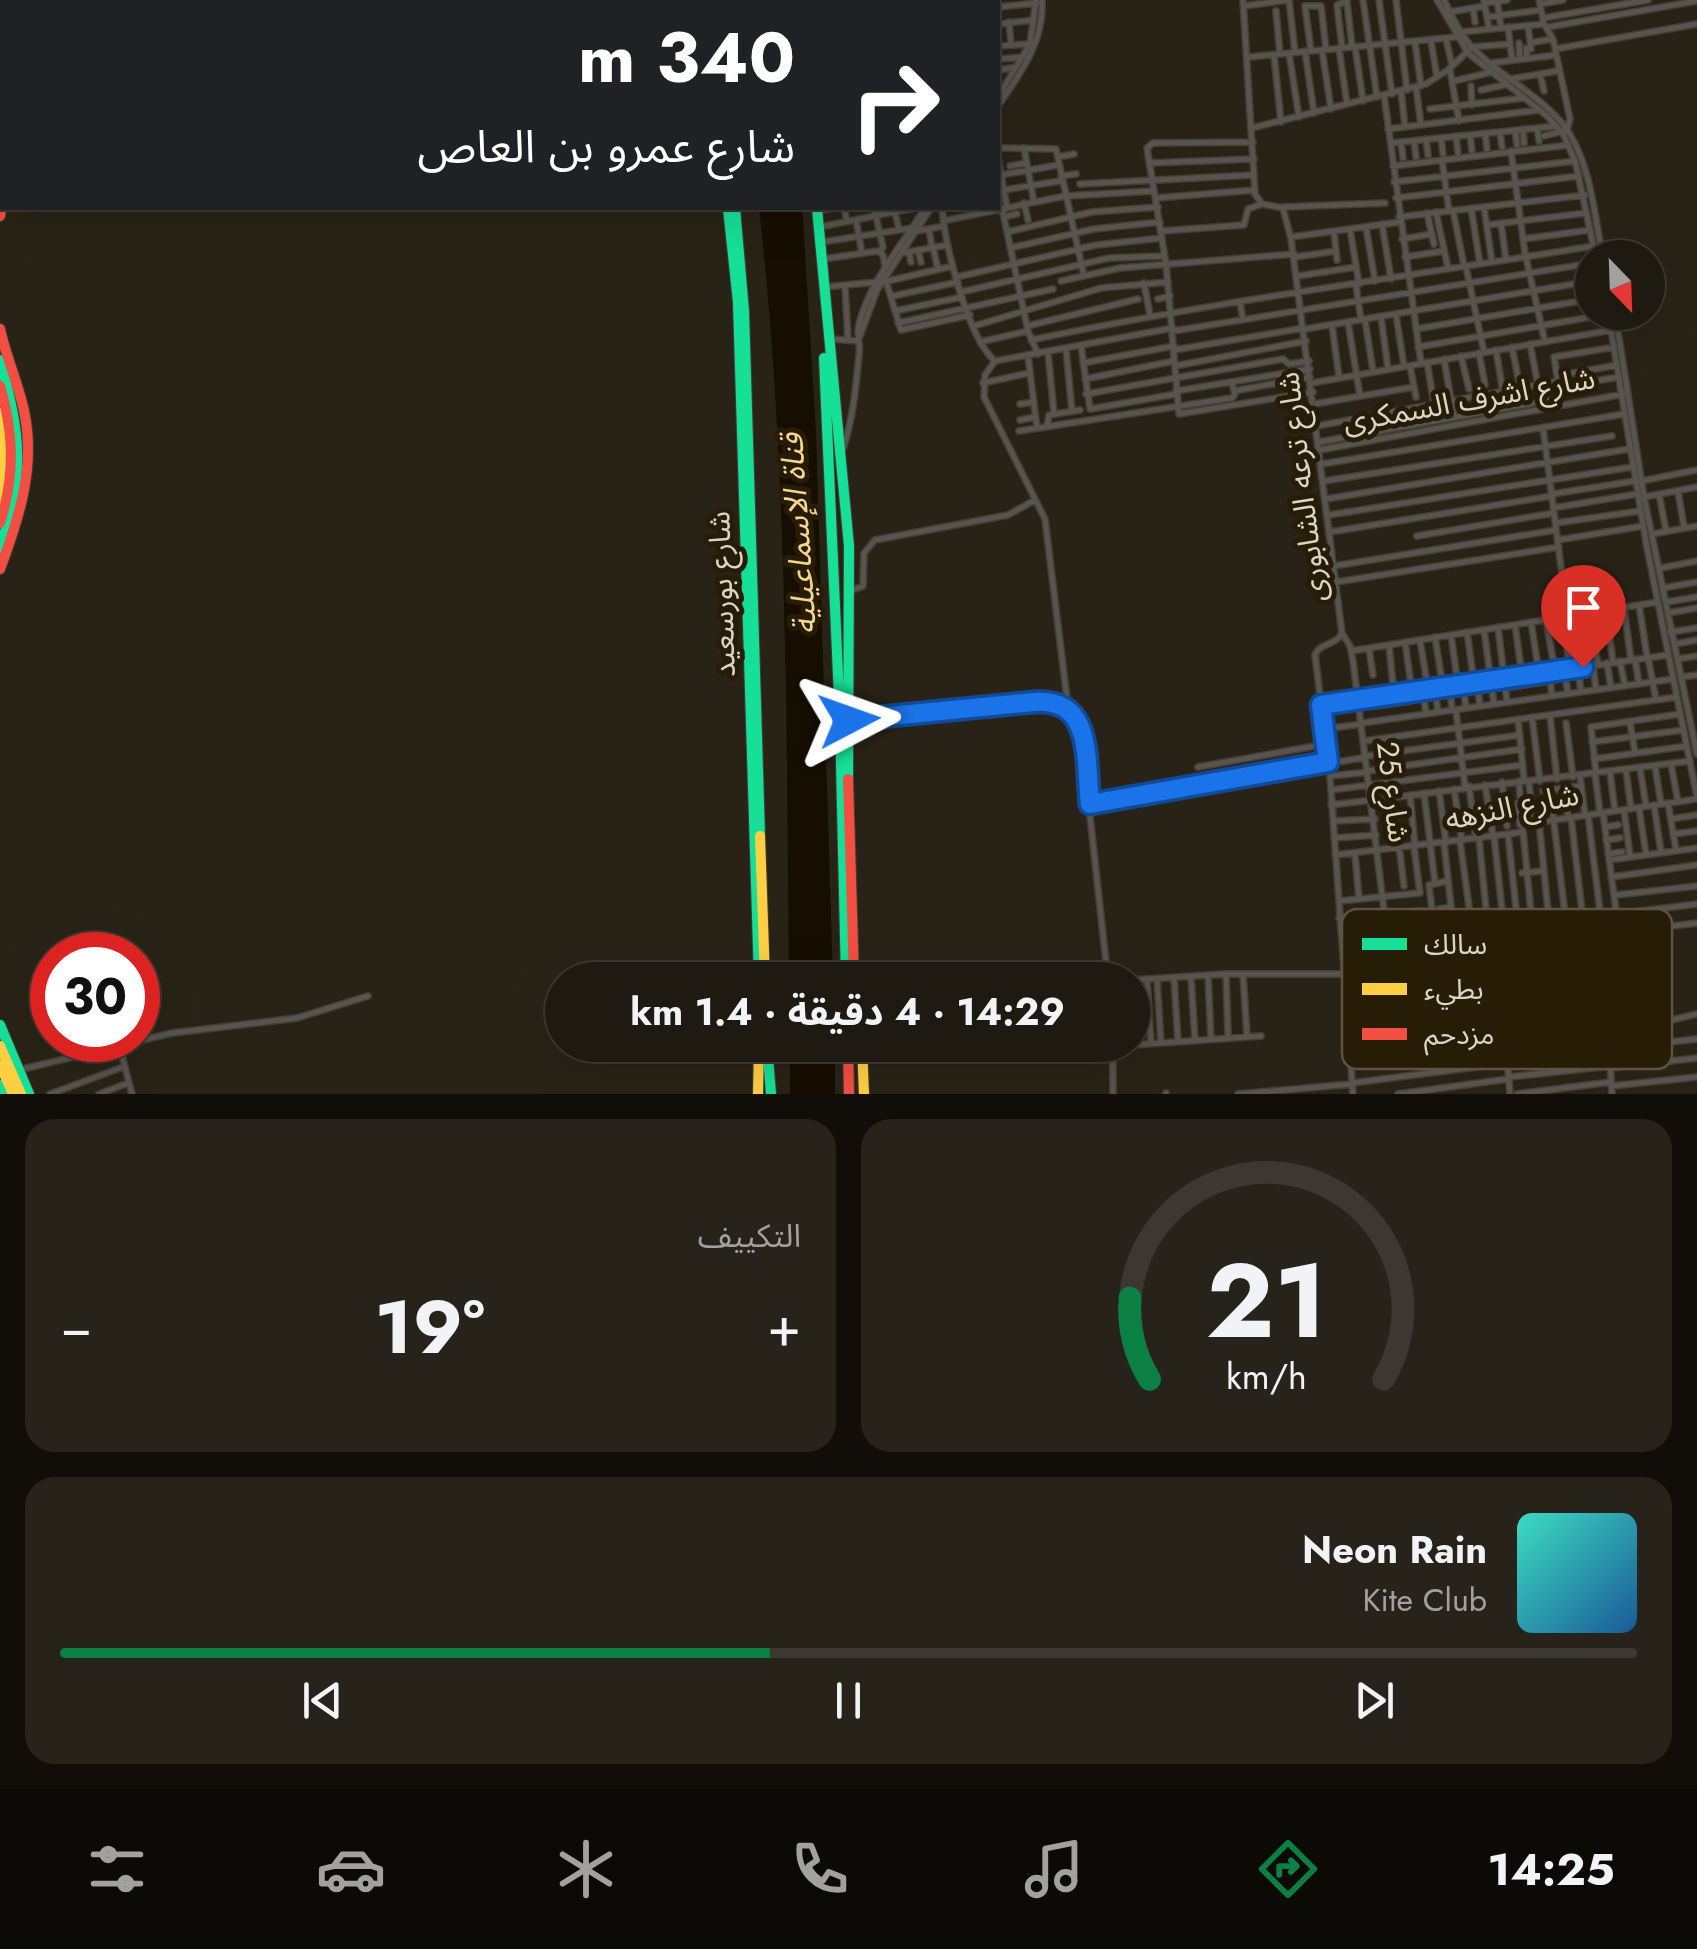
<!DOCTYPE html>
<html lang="ar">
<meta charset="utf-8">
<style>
:root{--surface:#1f1a11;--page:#27231a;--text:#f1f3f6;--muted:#a1a19f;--line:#3c3831;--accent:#0b8043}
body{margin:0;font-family:Jost,"Noto Sans Arabic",sans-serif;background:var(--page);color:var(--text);direction:rtl;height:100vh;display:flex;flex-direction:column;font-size:38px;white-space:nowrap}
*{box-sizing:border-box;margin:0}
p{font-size:32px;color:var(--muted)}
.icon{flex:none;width:55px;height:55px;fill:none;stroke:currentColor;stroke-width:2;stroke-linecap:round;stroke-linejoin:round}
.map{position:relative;height:1094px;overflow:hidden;direction:ltr}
.side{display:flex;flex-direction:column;gap:25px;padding:25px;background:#110e09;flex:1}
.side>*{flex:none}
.hud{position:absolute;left:0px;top:0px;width:1000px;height:210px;box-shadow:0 10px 40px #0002,0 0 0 2px var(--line);direction:rtl;background:#202124;color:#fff;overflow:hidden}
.needle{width:65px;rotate:157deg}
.tools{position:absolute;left:1575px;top:240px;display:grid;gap:20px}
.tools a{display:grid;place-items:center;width:90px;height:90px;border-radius:50%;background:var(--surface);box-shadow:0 10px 40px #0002,0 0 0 2px var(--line);font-size:50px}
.speed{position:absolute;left:30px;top:932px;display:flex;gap:20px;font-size:50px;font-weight:700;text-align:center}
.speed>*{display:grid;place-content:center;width:130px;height:130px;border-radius:50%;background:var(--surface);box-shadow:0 10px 40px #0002,0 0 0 2px var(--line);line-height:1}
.speed .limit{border:15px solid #d22;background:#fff;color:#111}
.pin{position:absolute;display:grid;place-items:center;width:85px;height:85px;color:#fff;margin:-102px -42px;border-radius:50% 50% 50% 0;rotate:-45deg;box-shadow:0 0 10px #0007}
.pin .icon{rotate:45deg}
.me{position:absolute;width:110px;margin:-55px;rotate:86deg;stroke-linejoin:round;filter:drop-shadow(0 0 8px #0008)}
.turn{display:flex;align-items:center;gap:35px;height:210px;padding:0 40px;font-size:45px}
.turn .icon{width:130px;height:130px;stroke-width:2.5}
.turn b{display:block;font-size:70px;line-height:85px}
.big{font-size:75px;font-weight:700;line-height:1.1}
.side .tile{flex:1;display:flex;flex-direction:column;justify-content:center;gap:15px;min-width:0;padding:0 35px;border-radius:30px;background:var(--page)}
.side .dial{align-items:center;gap:0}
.dial svg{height:260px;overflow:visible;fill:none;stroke:var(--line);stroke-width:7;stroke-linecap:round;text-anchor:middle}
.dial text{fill:var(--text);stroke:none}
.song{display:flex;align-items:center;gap:30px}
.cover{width:120px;height:120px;border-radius:15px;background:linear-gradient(135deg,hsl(170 70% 55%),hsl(210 70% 35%))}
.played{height:10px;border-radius:5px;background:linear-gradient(90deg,var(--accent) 45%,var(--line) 45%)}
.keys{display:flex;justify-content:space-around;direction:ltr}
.heat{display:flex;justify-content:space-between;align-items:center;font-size:55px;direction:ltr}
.side .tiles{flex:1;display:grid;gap:25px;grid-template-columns:1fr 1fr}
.tile:last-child{grid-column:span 2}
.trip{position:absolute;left:545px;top:962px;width:605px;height:100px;border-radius:50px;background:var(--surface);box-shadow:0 10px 40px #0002,0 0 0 2px var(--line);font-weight:700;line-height:100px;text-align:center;direction:rtl}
.menu{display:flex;height:160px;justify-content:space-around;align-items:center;background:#0c0a07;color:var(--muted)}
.menu .icon{width:70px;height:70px}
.menu .active{color:var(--accent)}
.menu b{font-size:45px;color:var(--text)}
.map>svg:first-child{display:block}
</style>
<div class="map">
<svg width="1697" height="1094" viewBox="0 0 1697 1094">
<rect width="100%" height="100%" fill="#292317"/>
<path fill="#170e02" d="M759 208H802L803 219 816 433 833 980H789C786 723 788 463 759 208Z
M790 1045H835V1094H790Z"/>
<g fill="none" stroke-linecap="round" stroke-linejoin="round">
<g stroke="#443e35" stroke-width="8">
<path id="street" d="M3 0 23 2
M816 0 818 2
M975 0V2
M1243 0 1255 194 1262 204 1283 208 1291 239 1342 633C1336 646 1320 642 1315 655L1330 776 1353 1094
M1289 0 1295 52
M1363 0 1377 97
M1379 0 1392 94
M1396 0 1407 90
M1437 0 1468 53 1547 116 1563 134 1575 161 1596 258
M1444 0C1451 14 1457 29 1467 41 1493 73 1535 91 1562 123 1591 159 1594 214 1603 258
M1484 0 1489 29
M1497 0 1501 28
M1539 0 1544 24 1553 39 1570 119 1567 130 1544 136
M793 1 800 0
M35 2 36 0
M110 2 112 0
M827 2 840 0
M877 2 911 0
M938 2 947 0
M1347 3 1352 46
M1485 3 1507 0
M1540 4 1563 0
M1244 6 1288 0
M998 7 1037 3
M1473 8 1475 22
M1276 11 1280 54
M1449 12 1485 6
M1487 17 1541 10
M1543 18 1648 0
M1009 22 1011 44
M998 24 1034 20
M1528 26 1531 49
M1508 27 1512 59
M1548 27 1697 1
M1460 32 1544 24
M1446 39 1452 65
M1431 41 1437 77
M1415 42 1421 86
M1535 42 1553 39
M1519 43 1520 59
M998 46 1029 44
M1355 46 1363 101
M1342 47 1337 5 1347 1
M1339 48 1347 104
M1526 48 1527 58
M1555 49 1697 24
M1322 50 1331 109
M1305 51 1314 113
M1311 51 1305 6H1321L1326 49
M1289 53 1299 117
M1274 55 1281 122
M1249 57 1456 37
M998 59 1024 57
M1491 63 1556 55
M998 70 1017 67
M1450 70 1459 121
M1540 74 1544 91
M1511 79 1557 71
M1454 81 1492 72
M1471 86 1472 105
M1416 87 1421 125
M1481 90 1504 85
M1401 91 1405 127
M1384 95 1421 363
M998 97 1030 44 1036 0
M998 106C1021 72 1044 43 1042 0
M1430 109 1524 98
M1252 128 1426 84 1448 70 1472 47 1510 44
M1537 128 1539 141
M1388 129 1539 110
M1523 129 1524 143
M1515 130 1517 145
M1500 132 1502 147
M1485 133 1487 149
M1470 135 1472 151
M1456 136 1458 153
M1441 138 1443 154
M1426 139 1428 155
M1414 141 1416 157
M1253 142 1153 143 1147 148 1166 264 1179 414 1313 392
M1401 142 1403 158
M1391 143 1557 126
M998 148 1056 149 1084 276
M1024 148 1034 202
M1511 151 1525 253 1545 342
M1058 157 1074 154
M998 158 1007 207
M1442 160 1449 211
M1149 163 1254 159
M1010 166 1026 163
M1393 166 1569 145
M1001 175 1058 165
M1061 176 1076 174
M1394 182 1575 161
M1080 184 1254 175
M1004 190 1060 181
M1156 198 1255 190
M1396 198 1579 176
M1024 203 1028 220
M1283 207 1385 203
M1484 207 1492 262
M844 208 847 221
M874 208 883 247 880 252
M894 208 899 229
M942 208C945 244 967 337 995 361
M1002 208 1028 331 1038 354
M1471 208 1480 264
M1453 210 1464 266
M818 211 833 208
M1436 212 1448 268
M1427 213 1434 244
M1004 217 1017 214
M1399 217 1585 195
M856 220 862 253
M943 221 1065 196 1154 191
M1501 223 1506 260
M1382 224 1391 279
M1487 225 1586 213
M820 227 914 208
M1366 227 1375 281
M929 229 932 248
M1350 229 1359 284
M917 231 944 226
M1161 231 1244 225 1248 209 1262 204
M1334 231 1337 260
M1007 232 1092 212 1158 207
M1291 237 1400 222
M1402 239 1432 234
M1523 239 1590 230
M822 242 912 228
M933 247 938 269
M1010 248 1094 229 1160 222
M918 250 921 262
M909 252 911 262
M902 253 948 245
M1295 257 1336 251
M1405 257 1444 251
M823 259 878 251 883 255 885 266
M1466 267 1484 352
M1298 276 1356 267
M957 277 1096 245 1162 238
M885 278 901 330 970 315
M888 281 953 266
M1061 281 1120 268 1294 254
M1144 283 1150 315
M845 285 848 340
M1356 285 1361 320
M825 287 877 282
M961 292 1109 258 1164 256
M893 296 958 282
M1158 299 1170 296
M1240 302 1243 320
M895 311 962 297
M1608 312 1647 548 1697 797
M1615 312 1644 497 1697 754
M1396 315 1404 366
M1381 317 1388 369
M1365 320 1373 371
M1348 322 1360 396
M898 323 1053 289
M1332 325 1339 377
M974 326 1101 288 1168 282
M1027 326 1138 299
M1305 329 1592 281
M1416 329 1592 299
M1173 331 1592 263
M832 339 858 341
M1031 340C1217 301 1406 277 1593 246
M858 341 877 290 931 208
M980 342 1028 331
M1530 344 1538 385
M1081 346 1090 409 1176 394
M1418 347 1608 314
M1512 347 1520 388
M1066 349 1072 411
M1174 350 1304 328
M1496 350 1503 392
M1048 352 1054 414
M1479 353 1485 385
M1028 356 1037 428
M1461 356 1469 389
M1444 359 1454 417
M995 361 985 375 984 397 1045 519 1068 707
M995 361 1173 328
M1427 362 1434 404
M1083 363 1174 346
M1175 366 1306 341
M1410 366 1416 397
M1557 376 1617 365
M1175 378 1283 359 1289 364 1309 361
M1085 379 1174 361
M983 383 1029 373
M1312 383 1612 330
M1560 387 1619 377
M1176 391 1310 369
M1234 391 1310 377
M1086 394 1175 378
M1561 398 1554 357 1615 347
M1020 404 1034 402
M1314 404 1414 387
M1020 420 1035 417
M1317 426 1558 381
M1047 427 1049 415 1080 410
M1543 428 1562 575
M1019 431 1232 398 1235 394 1232 382
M1319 442 1561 398
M843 449C853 419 856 386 859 355 861 344 856 336 859 324 870 281 902 245 925 208
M1320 450 1624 394
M1322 464 1624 414
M1324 481 1612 436
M1641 481 1697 470
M1678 491 1684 527
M1552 494 1635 481
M1659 494 1666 531
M1644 497 1697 487
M1326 499 1629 449
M1553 508 1637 494
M1329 515 1632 467
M1556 523 1640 511
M1330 532 1552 496
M1652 534 1697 526
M1417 536 1554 513
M1558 540 1643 526
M1334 566 1556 530
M1661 568 1697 561
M1336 582 1559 547
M1663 588 1697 582
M850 591 863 586 864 553 875 540 1008 515 1035 500
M1666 602 1697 597
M1639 605 1647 656
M1624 608 1631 660
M1606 611 1613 662
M1590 613 1598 665
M1668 613 1697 608
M1576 615 1583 666
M1562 617 1570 668
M1546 620 1555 671
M1531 622 1539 673
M1515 625 1522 675
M1498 627 1507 702
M1484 630 1494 704
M1467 632 1474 682
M1670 632 1697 628
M1342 633 1350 646 1353 661 1390 958
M1451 635 1458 685
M1435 637 1443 687
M1420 640 1428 689
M1405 642 1412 692
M1675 644 1697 640
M1389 645 1394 694
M1369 649 1373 675
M1351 651 1658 602
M1648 657 1656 700
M1635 659 1639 684
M1677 659 1697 656
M1620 661 1625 686
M1607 663 1611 688
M1593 665 1596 690
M1578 667 1581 692
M1564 669 1568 694
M1549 672 1552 696
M1681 677 1697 675
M1477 682 1480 706
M1463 684 1466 708
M1450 686 1452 710
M1435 688 1438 712
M1505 688 1550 681
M1423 690 1426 714
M1321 705 1668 655
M1376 706 1410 701
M1068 707 1080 725 1108 980
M1456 710 1465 787
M1550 715 1557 779
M1532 717 1540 781
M1518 719 1524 780
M849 720 1043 701 1068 707
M1630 722 1635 753
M1362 723 1673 679
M1566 723 1573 777
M1325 729 1362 724
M1364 741 1677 697
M1592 742 1683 730
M1366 756 1520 735
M1594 759 1687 746
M1671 764 1678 802
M1655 766 1661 804
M1198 767 1326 744
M1640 768 1646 806
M1626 770 1631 809
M1368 771 1522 749
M1610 772 1615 811
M1596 773 1591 727 1680 714
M1595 774 1600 813
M1330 776 1369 772
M1580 776 1585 815
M1519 781 1520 796
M1502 782 1507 826
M1529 782 1533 823
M1485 785 1493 836
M1469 786 1476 838
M1564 788 1568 818
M1454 789 1462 841
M1331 790 1523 765
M1550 790 1568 939
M1439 791 1446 843
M1543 791 1580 786
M1424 793 1435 883
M1410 795 1415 846
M1393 797 1404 886
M1668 803 1676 850
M1090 804 1367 757
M1331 805 1690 761
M1654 805 1661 852
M1543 806 1544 821
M1639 808 1646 854
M1624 810 1630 856
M1603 813 1619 933
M1588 815 1603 935
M1571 817 1585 937
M1671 819 1697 815
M1333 821 1375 819
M1539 822 1551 941
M1520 825 1518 803 1530 801
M1605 827 1618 825
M1523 831 1534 943
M1508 834 1520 945
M1673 834 1697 831
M1494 836 1506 947
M1334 838 1376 835
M1479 838 1490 949
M1606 840 1620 838
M1460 841 1470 914
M1444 843 1452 915
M1355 854 1359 899
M1608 854 1622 852
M1335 855 1508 834 1522 832 1524 825 1533 823 1697 799
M1609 860 1697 848
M1522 873 1543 871
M1611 877 1697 865
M1616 895 1697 886
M1339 901 1420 893 1414 847
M1439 909 1451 907
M1617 914 1697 904
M1339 918 1424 911
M1467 922 1473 1048
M1434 926 1429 885 1448 881
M1387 931 1488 920
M1587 937 1592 1032
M1388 947 1468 938
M1503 947 1508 1043
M1482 949 1697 923
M1486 949 1491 1046
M1344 963C1386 959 1426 958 1469 954
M1504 963 1614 950
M1226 974 1228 1036
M1243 974 1247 1036
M1208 976 1211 1039
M1191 977 1195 1040
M1505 977 1616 965
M1174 978 1178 1041
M1157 979 1161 1043
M1132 980 1226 974H1344
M1147 980 1151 1043
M1346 983 1470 970
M1505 992 1616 980
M1347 999 1471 987
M1506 1007 1617 995
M1348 1015 1472 1004
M1507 1024 1617 1011
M1349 1030 1472 1019
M1608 1030 1612 1094
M119 1044 132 1094
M1506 1044 1510 1094
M1113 1045V1094
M1132 1045 1261 1036
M1113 1046 1129 1045
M1350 1048 1473 1034
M1507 1060 1697 1039
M1351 1065 1663 1022 1697 1014
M1611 1068 1697 1058
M19 1070 172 1033 297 1018 368 996
M1509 1077 1610 1066
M1352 1083 1507 1063
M1611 1086 1697 1077
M1166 1093V1094
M50 1094 123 1067
M99 1094 128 1083
M1238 1094 1352 1084
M1398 1094 1508 1079
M1517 1094 1611 1082"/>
</g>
<g stroke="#443e35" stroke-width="12">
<path id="fast" d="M697 0 698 2
M132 2 133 0
M0 160 2 154
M728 208 738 302 759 980
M735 208 744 311 760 836
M817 208 849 546 848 779
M824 358 840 720 846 980
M0 360C21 436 25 472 0 548
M0 1025 29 1094
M767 1045 771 1094
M0 1085 4 1094"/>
</g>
<g stroke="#443e35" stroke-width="12">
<path id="slow" d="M704 0V2
M788 0V2
M0 137 2 132
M0 188 2 179
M0 413 5 456 0 499
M760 836 765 980
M862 1045 864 1094
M0 1046 21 1094
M0 1065 13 1094
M758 1094 759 1045"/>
</g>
<g stroke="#443e35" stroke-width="12">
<path id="jam" d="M67 2 68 0
M76 2 77 0
M0 216 2 204
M0 329C6 357 18 383 24 411 36 466 19 518 0 569
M0 386C14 433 15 476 0 523
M848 779 854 980
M848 1045 849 1094"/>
</g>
<use href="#street" stroke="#57544f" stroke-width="5"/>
<use href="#fast" stroke="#16e098" stroke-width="10"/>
<use href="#slow" stroke="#ffcf43" stroke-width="10"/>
<use href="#jam" stroke="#f24e42" stroke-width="10"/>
</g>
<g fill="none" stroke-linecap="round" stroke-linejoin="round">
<g stroke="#114b97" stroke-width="25">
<path id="route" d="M849 720 1034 702C1094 698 1085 759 1090 804L1328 762 1321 705 1583 667"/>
</g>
<use href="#route" stroke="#1a73e8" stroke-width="18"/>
</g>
<g text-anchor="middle" stroke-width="10" stroke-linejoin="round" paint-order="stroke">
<g font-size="30" fill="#dbd4c7" stroke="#271d06">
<text transform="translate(1469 400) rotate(-10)" y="10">شارع اشرف السمكرى</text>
<text transform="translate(1302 487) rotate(-97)" y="10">شارع ترعه الشابورى</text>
<text transform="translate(722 594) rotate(-92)" y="10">شارع بورسعيد</text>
<text transform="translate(1393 792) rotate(83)" y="10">شارع 25</text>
<text transform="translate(1512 807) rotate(-11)" y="10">شارع النزهه</text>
</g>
<g font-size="32" font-style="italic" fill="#f5d58f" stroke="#271d06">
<text transform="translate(798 534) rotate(-94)" y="11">قناة الإسماعيلية</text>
</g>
</g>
<rect x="1342" y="909" width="330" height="160" rx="15" fill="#271d06" stroke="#5d5440" stroke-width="2.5"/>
<rect x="1362" y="938" width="45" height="12" fill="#16e098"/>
<rect x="1362" y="983" width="45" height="12" fill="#ffcf43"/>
<rect x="1362" y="1028" width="45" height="12" fill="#f24e42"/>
<g font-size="28" fill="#dbd4c7">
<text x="1424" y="954">سالك</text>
<text x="1424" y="999">بطيء</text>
<text x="1424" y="1044">مزدحم</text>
</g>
</svg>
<div class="tools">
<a><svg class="needle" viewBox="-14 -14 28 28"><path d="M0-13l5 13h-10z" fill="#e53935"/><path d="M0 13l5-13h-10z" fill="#a1a19f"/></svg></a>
</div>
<div class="speed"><div class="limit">30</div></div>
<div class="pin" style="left:1583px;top:667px;background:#d93025"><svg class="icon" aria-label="arrive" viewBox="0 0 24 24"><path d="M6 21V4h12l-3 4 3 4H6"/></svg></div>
<svg class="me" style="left:849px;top:720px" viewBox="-20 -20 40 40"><path d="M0-17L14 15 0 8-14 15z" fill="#1a73e8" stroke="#fff" stroke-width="4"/></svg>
<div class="trip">14:29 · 4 دقيقة · 1.4 km</div>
<div class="hud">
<div class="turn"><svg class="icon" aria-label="right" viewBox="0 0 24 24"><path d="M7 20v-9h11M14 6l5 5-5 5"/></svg><div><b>340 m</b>شارع عمرو بن العاص</div></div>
</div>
</div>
<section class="side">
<div class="tiles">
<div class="tile dial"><svg viewBox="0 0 100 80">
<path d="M14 69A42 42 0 1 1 86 69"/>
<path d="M14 69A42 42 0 0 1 8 44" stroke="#0b8043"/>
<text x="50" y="56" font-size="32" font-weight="700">21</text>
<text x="50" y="72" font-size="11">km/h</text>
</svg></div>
<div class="tile"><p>التكييف</p>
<div class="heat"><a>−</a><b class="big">19°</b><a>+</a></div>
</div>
<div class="tile">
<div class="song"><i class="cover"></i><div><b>Neon Rain</b><p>Kite Club</p></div></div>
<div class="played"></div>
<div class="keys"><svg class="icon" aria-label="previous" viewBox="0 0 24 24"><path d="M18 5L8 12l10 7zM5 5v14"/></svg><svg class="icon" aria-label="pause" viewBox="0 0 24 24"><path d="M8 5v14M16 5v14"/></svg><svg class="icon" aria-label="next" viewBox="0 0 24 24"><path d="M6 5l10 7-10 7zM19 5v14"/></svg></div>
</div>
</div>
</section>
<nav class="menu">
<b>14:25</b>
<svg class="icon active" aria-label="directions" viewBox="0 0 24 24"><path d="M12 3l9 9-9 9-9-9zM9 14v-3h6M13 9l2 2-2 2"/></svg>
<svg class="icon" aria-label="music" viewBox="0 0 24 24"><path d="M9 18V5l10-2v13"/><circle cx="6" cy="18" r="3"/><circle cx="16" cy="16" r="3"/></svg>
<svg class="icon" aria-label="phone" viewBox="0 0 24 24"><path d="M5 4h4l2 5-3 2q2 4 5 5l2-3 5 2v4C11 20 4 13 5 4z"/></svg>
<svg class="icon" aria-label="climate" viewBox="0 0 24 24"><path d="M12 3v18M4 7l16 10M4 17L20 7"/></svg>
<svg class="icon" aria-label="car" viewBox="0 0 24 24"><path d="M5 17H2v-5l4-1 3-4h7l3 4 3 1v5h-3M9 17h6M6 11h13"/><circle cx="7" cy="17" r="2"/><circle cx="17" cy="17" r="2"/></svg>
<svg class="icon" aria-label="filters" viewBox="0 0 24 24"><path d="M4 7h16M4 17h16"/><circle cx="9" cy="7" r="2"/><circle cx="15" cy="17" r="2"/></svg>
</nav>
